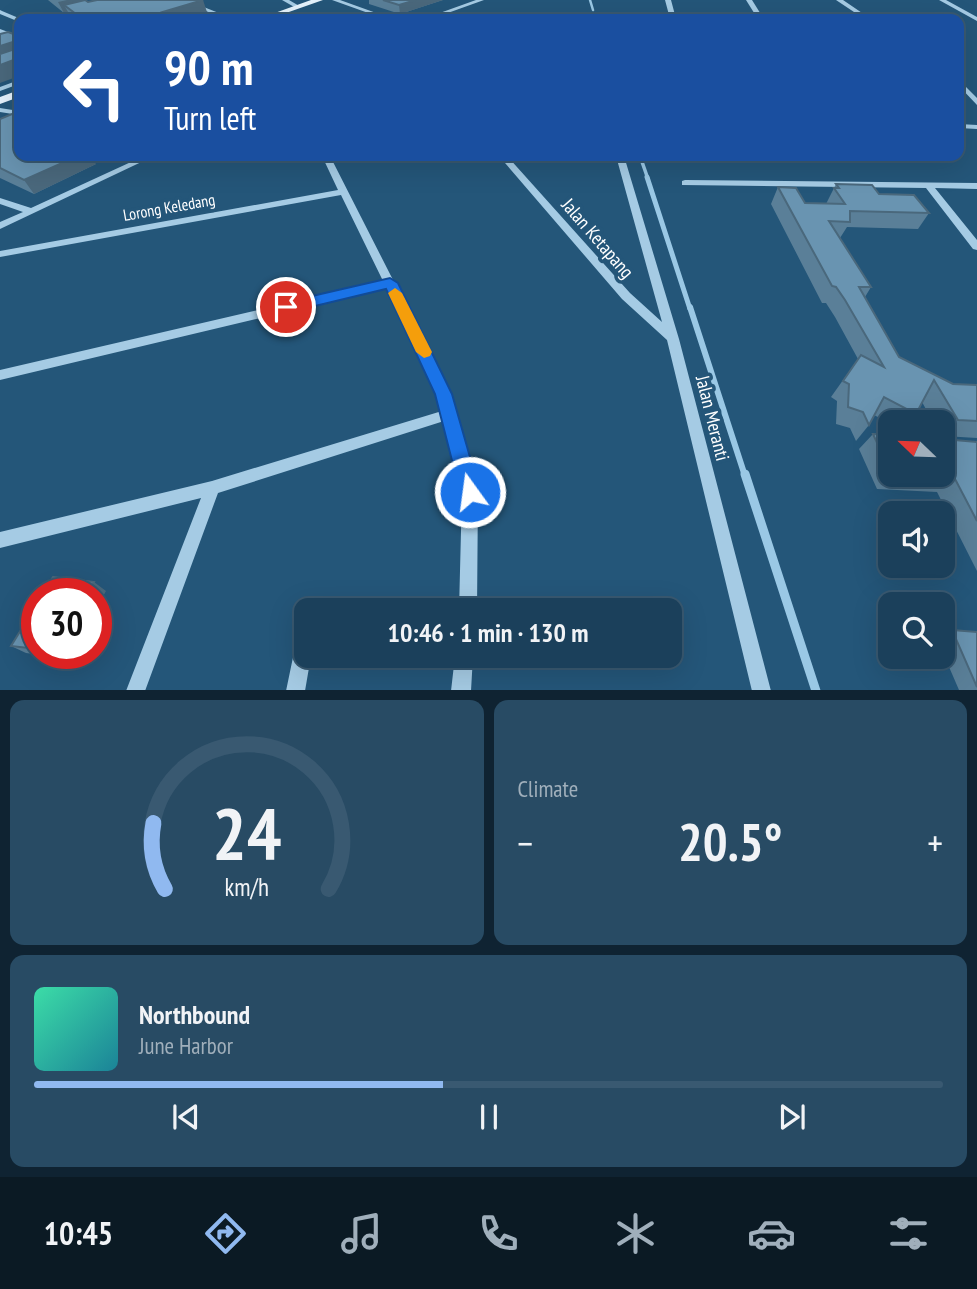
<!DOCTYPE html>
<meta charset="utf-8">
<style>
:root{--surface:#1b405b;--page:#284b64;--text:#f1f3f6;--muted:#a0afbb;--line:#395971;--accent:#90b9f0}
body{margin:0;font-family:"PT Sans Narrow",sans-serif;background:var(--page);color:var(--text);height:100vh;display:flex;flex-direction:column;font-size:26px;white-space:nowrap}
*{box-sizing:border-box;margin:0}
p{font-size:23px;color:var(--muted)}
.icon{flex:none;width:38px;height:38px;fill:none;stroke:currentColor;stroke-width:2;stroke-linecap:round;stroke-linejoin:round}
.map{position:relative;height:690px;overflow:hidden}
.details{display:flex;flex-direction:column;gap:10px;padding:10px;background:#0f2332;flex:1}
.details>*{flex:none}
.hud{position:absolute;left:14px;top:14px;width:950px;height:147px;border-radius:14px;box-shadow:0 7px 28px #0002,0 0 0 2px var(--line);background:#1a4fa0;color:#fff;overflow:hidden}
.needle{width:46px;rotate:293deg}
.buttons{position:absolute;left:878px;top:410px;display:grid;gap:14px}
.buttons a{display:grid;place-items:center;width:77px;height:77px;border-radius:14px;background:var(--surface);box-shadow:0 7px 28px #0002,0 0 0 2px var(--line);font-size:35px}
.speed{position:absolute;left:21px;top:578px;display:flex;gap:14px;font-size:35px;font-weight:700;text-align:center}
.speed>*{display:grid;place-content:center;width:91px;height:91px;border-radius:50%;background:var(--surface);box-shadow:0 7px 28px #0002,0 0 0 2px var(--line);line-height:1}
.speed .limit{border:10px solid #d22;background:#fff;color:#111}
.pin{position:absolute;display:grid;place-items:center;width:60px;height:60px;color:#fff;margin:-30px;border:4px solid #fff;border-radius:50%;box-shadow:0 2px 7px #0007}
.me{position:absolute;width:77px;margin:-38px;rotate:346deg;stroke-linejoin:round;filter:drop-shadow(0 0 5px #0008)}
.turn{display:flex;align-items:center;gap:24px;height:147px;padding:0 35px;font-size:32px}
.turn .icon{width:91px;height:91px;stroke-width:2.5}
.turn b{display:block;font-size:49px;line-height:60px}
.big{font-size:52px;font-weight:700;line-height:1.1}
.details .tile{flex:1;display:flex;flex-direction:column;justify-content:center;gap:10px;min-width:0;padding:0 24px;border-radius:14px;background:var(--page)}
.details .dial{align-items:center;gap:0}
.dial svg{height:182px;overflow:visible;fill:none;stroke:var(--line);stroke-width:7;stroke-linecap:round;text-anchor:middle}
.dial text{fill:var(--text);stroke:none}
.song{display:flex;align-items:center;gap:21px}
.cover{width:84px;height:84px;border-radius:10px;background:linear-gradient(135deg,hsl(160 70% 55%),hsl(190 70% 35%))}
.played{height:7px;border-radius:4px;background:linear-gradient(90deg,var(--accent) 45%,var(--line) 45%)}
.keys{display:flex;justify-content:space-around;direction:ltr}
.heat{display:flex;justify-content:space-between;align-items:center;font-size:38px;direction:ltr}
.details .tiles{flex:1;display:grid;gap:10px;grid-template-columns:1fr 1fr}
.tile:last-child{grid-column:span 2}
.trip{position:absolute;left:294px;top:598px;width:388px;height:70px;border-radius:14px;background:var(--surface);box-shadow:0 7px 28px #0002,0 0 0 2px var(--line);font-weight:700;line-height:70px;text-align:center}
.menu{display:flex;height:112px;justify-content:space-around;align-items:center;background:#0b1a24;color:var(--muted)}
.menu .icon{width:49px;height:49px}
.menu .selected{color:var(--accent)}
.menu b{font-size:32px;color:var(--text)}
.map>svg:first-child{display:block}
</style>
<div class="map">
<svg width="977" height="691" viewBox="0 0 977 691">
<rect width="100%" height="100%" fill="#245679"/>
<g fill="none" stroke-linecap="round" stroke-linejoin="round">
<path stroke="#9ac8e5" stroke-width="2.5" d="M590 0 593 10
M596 16 597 19"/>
<path stroke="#9ac8e5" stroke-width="3.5" d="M640 156 648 179"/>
<path stroke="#9ac8e5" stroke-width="5" d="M647 177 690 309"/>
<path stroke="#9ac8e5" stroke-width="6" d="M690 307 745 476"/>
<path stroke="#9ac8e5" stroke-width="9" d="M745 474 816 691"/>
<path fill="#a5cbe4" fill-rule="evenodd" d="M178 0H186L234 19H226Z
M282 0H289L301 7 296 8Z
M332 0H340L393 19H385Z
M476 0H484L431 19H423Z
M665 0H671L675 15 756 16 746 0H752L762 16 857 14 836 0H843L868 17 865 19H670L566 15 505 19 528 14 566 12 669 15Z
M939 0H946L977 17V21Z
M0 10 2 11 21 19 17 21 0 14Z
M86 10 88 13 61 19H52Z
M0 29 19 36V40L0 33Z
M19 80V84L0 91V87Z
M959 80 977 98V105L959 86Z
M0 108 19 111V115L0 112Z
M959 124 977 125V129L959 128Z
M144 156H154L0 229V222L23 212 0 204V198L31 208Z
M322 156H330L451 394 478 491 477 611H459L462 491 444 421 218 493 145 691H126L201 498 0 548V532L212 481 442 411 437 394 386 288 0 380V370L383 281 341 195 0 257V251L338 190Z
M499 156H507L630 293 662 322 616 156H624L679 339 771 691H752L667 340 622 299Z
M685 180 977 183V189L935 188 977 240V250L973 249 926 188 682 185V181Z
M306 629V656H311L305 691H286L297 638 300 632Z
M455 656H473L471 691H451Z"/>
<path fill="#e5f2fc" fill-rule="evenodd" d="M311 0H323L269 19H258Z
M19 90V97L0 104V97Z"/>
</g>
<path fill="#5a7f98" d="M48 0H80L88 2 208 15 192 19H71L68 12 64 13Z
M369 0H443L400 14 369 4Z
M0 119 19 156 96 164 34 194 0 178Z
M836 184 879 194 929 213 918 229 847 227 840 238 871 287 865 297 899 357 953 384 977 385V438L943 436V422H933L922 402 916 414 909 422H891V424L874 415 869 425 856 441 850 428 836 424 837 401 831 397 858 359 835 317 826 303H822L771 204 778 187 805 203 826 204Z
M873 434 891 435V474H943L977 442V571L937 492 877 489 859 449Z
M37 604V653H72L69 659 26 653 11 646Z
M952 630 977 632V690H959L943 653V635Z"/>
<path fill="#4a687c" d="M67 0H80L84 9 64 5 68 12 64 13 58 2Z
M203 0 208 15 192 19H147L163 12Z
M416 0H443L400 14 399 5Z
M13 42 19 54 0 62V45Z
M19 58V76L0 83V65Z
M78 156H91L96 164 34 194 24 180Z
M94 582 106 591 101 600 111 608 96 636V593H88Z
M57 653H72L69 659Z"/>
<path fill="#6994b1" stroke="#4a687c" stroke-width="2" d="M85 0 88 2 97 0H203L163 12 168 14 147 19H86L76 14 64 5Z
M383 0H416L399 5Z
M8 32 19 36V58L0 65V54L12 50 13 42 0 46V34Z
M12 114H19V156H78L24 180 0 168V119Z
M836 184 872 185 879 194 914 195 929 213 850 211V222L829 221 871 287H859L899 357 953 384 977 385V421L958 420 934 380 916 414 884 397 869 425 863 412 848 407 849 384 843 381 861 355 884 367 845 300 836 287 832 286 778 187 796 188 805 203 845 204 834 188H839Z
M873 434 891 435V473Z
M943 439 977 442V521L954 477 897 474H943Z
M53 577 94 582 88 593H43Z
M37 604V649L11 646Z
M952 630 977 632V687Z"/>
<path fill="#1a73e8" stroke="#114b97" stroke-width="2" d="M390 278 398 283 452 394 480 492 477 498 470 501 463 498 460 492 435 394 386 289 286 313 279 307 286 302Z"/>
<path fill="#f59e0b" d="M395 288 402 293 432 352 430 356 424 358 416 352 388 293Z"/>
<g text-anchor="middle" stroke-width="7" stroke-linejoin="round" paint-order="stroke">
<g font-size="16" fill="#fff" stroke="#245679">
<text transform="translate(169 207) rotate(-10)" y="6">Lorong Keledang</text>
</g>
<g font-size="19" fill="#fff" stroke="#245679">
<text transform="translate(598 238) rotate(49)" y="7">Jalan Ketapang</text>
<text transform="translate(713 418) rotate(76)" y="7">Jalan Meranti</text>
</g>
</g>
</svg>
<div class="buttons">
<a><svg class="needle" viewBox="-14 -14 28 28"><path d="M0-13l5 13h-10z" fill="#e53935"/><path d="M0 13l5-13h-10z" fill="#a0afbb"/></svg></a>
<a><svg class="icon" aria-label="sound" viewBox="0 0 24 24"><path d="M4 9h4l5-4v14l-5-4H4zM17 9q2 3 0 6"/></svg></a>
<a><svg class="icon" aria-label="search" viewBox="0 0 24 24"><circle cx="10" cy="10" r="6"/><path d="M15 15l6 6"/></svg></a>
</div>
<div class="speed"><div class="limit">30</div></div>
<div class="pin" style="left:286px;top:307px;background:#d93025"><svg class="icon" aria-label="arrive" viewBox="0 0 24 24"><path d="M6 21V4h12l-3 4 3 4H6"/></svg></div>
<svg class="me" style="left:470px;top:492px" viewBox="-20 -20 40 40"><circle r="17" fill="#1a73e8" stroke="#fff" stroke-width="3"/><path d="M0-11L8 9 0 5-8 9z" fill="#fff"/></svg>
<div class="trip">10:46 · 1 min · 130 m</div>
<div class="hud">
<div class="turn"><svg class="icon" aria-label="left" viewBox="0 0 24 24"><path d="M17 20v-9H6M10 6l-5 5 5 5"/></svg><div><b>90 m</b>Turn left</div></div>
</div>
</div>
<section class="details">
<div class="tiles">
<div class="tile dial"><svg viewBox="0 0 100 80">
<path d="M14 69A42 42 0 1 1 86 69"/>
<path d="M14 69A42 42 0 0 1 9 40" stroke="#90b9f0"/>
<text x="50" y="56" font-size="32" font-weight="700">24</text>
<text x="50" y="72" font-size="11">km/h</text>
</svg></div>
<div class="tile"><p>Climate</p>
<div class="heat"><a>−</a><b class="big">20.5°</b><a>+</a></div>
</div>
<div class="tile">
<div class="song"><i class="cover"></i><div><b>Northbound</b><p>June Harbor</p></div></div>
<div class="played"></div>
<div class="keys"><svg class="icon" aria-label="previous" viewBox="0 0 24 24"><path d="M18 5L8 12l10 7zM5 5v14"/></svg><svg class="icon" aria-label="pause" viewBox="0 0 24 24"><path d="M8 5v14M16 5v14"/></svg><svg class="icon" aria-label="next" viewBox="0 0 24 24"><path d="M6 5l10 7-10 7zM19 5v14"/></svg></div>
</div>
</div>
</section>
<nav class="menu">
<b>10:45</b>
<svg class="icon selected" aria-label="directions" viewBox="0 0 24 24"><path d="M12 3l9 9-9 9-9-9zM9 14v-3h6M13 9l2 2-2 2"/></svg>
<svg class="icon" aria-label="music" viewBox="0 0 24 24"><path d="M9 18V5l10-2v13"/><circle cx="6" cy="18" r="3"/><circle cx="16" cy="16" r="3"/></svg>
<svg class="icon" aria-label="phone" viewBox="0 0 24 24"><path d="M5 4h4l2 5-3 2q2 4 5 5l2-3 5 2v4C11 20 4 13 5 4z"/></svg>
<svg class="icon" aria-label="climate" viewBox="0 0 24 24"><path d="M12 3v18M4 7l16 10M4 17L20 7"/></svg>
<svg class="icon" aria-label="car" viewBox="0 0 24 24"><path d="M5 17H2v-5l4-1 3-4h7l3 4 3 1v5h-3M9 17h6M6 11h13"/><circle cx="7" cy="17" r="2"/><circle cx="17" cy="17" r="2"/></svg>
<svg class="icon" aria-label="filters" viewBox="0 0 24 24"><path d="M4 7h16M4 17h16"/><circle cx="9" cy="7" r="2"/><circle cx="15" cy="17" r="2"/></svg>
</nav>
